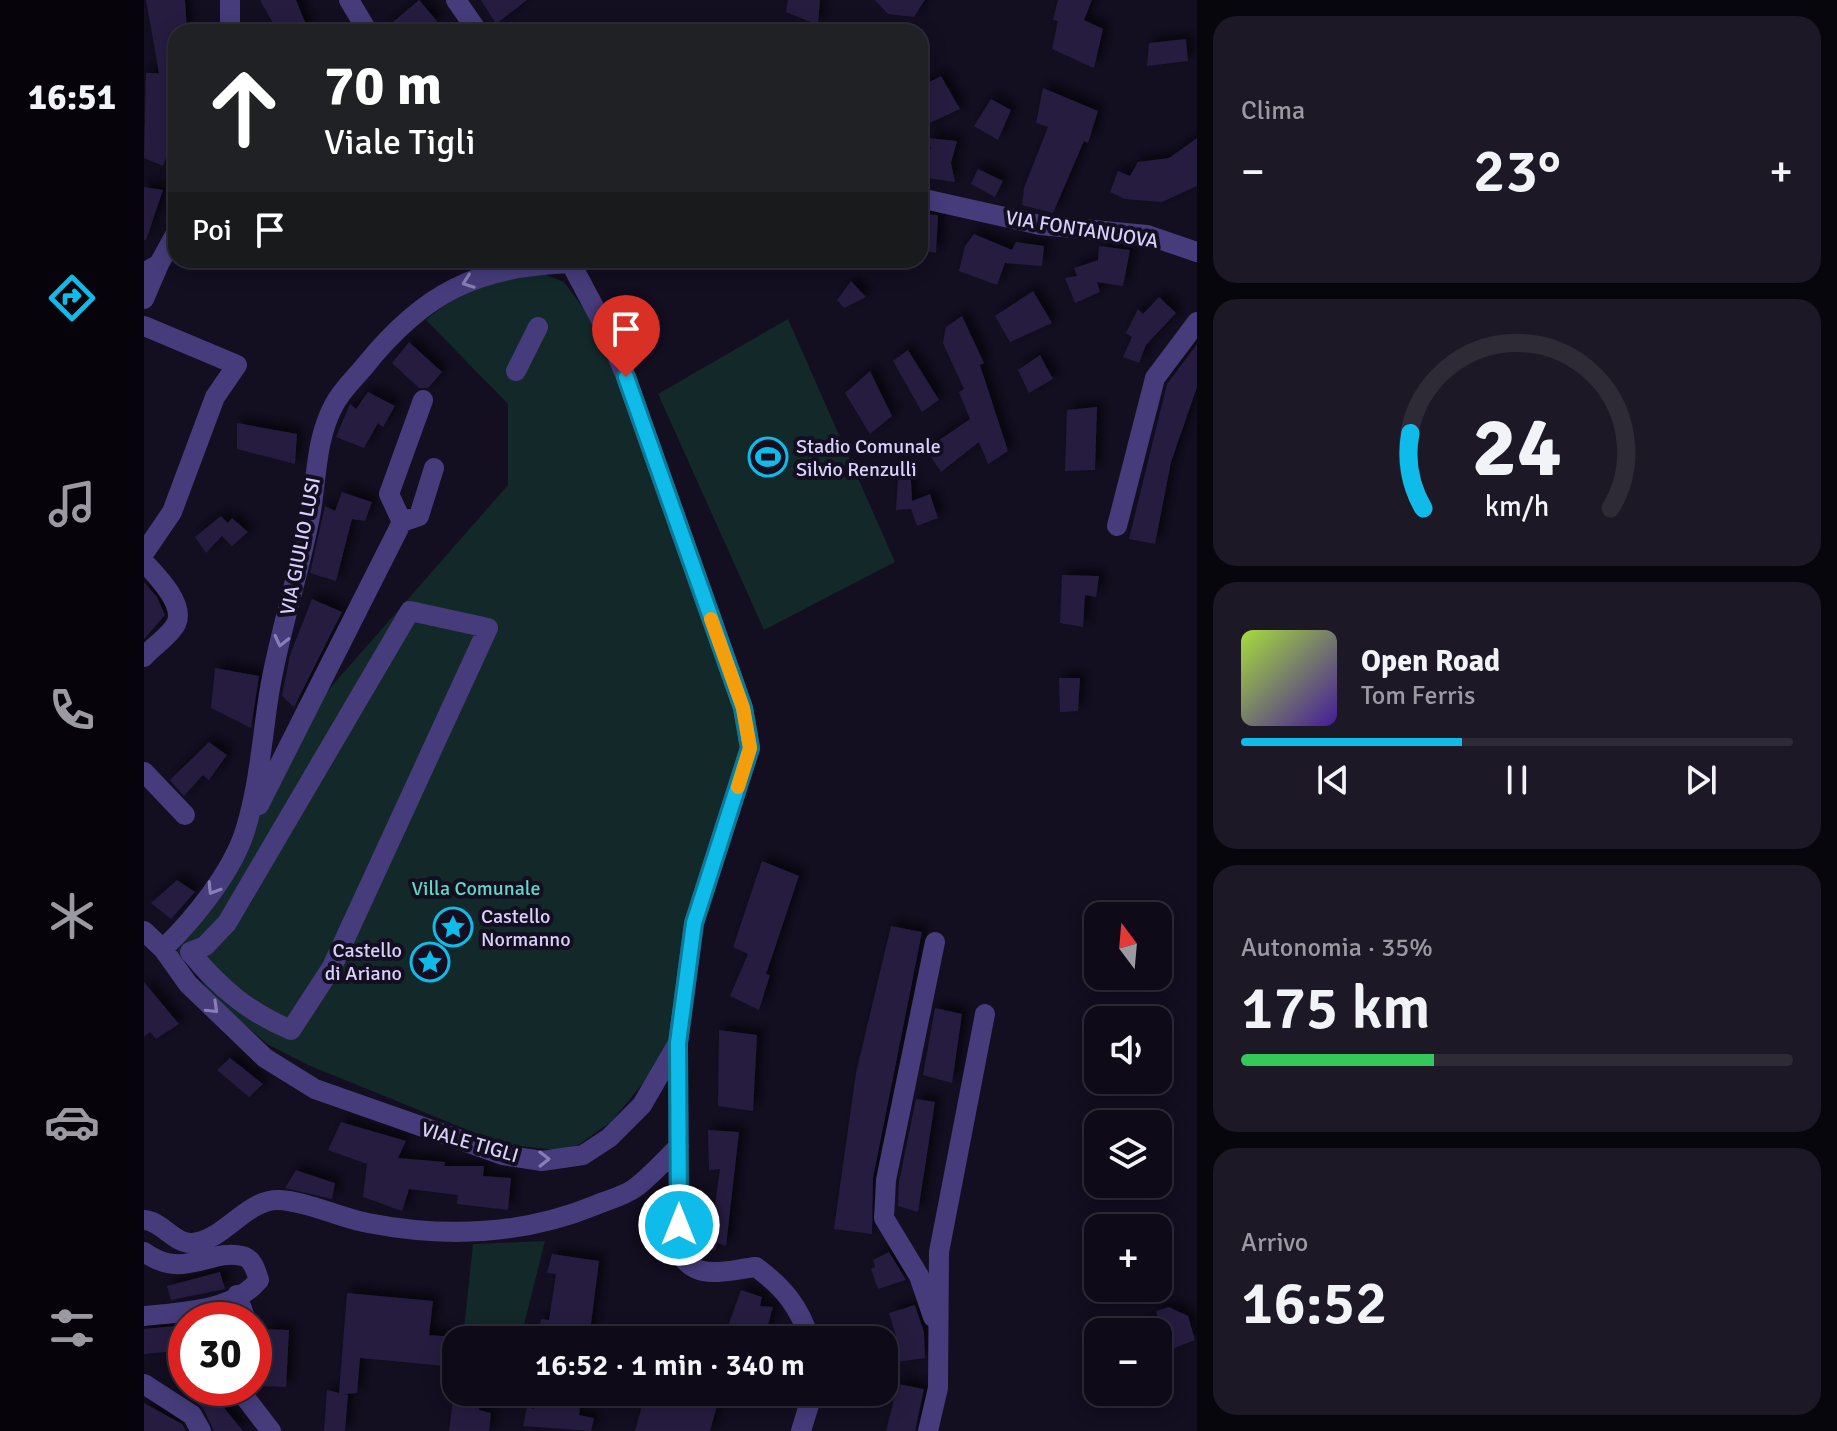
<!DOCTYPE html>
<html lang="it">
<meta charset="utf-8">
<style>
:root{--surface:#0e0a18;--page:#1c1825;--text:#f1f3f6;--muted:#9b9aa2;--line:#2e2b37;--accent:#0fbbe9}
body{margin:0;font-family:Signika,sans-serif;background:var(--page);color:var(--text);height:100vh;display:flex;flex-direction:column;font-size:30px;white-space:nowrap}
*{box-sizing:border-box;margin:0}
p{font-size:26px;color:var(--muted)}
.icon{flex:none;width:44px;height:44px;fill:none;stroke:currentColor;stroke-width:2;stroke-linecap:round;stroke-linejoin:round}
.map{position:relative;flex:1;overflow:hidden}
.drawer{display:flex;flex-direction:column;gap:16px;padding:16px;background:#08060d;width:640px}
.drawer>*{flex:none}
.top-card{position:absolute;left:24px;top:24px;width:760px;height:244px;border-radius:24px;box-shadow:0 4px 20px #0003,0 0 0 2px var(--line);background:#202124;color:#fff;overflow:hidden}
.needle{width:52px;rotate:344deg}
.controls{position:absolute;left:940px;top:902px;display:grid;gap:16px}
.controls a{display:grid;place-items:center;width:88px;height:88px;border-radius:16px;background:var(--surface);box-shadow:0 4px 20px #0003,0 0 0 2px var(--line);font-size:40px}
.speed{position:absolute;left:24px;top:1302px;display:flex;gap:16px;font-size:40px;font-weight:700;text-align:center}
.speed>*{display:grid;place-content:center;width:104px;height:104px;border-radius:50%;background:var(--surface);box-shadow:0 4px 20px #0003,0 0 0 2px var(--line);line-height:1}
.speed .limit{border:12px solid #d22;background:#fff;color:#111}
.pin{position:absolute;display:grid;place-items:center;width:68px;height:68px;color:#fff;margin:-82px -34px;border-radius:50% 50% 50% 0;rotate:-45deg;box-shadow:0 0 8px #0007}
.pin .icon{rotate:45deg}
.me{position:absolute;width:88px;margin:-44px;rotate:0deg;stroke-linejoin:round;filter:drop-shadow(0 0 6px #0008)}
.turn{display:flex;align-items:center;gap:28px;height:168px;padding:0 24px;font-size:36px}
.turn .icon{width:104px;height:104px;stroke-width:2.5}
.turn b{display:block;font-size:56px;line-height:68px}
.then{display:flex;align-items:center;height:76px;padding:0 24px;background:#0003;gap:16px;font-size:30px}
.big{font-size:60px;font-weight:600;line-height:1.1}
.drawer .widget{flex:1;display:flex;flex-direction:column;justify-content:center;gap:12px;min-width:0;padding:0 28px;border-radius:24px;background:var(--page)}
.drawer .dial{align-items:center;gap:0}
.dial svg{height:208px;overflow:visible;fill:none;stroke:var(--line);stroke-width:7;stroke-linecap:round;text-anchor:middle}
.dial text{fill:var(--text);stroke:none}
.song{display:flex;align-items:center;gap:24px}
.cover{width:96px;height:96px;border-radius:12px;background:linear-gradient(135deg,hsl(80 70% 55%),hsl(260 70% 35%))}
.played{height:8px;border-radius:4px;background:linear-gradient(90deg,var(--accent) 40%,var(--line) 40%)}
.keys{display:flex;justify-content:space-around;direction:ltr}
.heat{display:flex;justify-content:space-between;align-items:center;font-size:44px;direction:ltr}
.charge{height:12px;border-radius:6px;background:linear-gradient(90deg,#34c759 35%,var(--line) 0)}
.trip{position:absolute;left:298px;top:1326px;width:456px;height:80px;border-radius:24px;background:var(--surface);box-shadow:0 4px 20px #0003,0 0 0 2px var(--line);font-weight:600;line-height:80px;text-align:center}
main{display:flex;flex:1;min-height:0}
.menu{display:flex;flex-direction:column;width:144px;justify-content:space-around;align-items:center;background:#06040a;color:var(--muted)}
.menu .icon{width:56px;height:56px}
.menu .active{color:var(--accent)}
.menu b{font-size:36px;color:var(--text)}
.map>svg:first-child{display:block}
</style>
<main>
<nav class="menu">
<b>16:51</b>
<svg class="icon active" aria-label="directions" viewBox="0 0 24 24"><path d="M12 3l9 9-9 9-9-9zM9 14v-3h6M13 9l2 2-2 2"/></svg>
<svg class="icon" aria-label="music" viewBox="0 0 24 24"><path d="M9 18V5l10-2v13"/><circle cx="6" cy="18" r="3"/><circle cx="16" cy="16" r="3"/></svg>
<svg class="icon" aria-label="phone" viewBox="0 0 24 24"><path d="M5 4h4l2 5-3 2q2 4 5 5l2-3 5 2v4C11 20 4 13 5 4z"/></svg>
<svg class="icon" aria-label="climate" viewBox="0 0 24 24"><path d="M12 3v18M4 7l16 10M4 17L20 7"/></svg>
<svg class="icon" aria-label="car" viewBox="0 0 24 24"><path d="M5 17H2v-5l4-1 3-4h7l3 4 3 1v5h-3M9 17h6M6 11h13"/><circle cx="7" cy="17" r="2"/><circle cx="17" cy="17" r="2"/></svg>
<svg class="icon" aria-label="filters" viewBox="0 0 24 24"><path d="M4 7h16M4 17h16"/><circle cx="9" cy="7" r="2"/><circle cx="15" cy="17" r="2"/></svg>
</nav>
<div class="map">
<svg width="1053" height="1431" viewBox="0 0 1053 1431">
<defs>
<filter id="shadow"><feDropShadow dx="6" dy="-6" stdDeviation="4" flood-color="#0009"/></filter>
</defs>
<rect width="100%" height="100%" fill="#130e20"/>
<path fill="#122829" d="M399 274 420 282 452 325 606 733 528 1048 467 1122 434 1145 412 1150 358 1144 164 1065 123 1044 73 1001 33 951 76 892 165 712 364 485V404L282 320C326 283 345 283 399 274Z
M644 319 751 562 620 630 514 394Z
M401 1241 378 1333 320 1328 329 1244Z"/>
<path fill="#271c3f" filter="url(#shadow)" d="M2 0H41L43 32H32V130L19 166 0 158 2 73H15Z
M116 0H152L165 32H134Z
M275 0 293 21 278 32H237Z
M337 0H383L352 24Z
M644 0H676L674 25 642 12Z
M731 0H781L770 17 744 14Z
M914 0H948L940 20 959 29 950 68 908 49 914 21 909 20Z
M1042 39 1044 61 1003 66 1005 43Z
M797 76 816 109 779 126 776 87Z
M899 88 954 111 944 143 940 141 909 213 878 205 880 188 904 127 892 123Z
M847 99 867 110 854 140 830 126Z
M784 138 813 141 807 163 811 182 776 177V147L787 149Z
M1053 138V186L1018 202 981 199 966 192 974 171 986 176 994 162 1025 158Z
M834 169 859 181 851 197 827 184Z
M0 187 19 190 2 240H0Z
M776 214 794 215 792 253 776 250Z
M830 234 868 250 872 242 900 246 898 266 861 263 853 285 815 271 821 246Z
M955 246 986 250 979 286 953 282 956 292 931 303 921 278 933 276 930 268 954 260Z
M707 281 722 297 700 308 693 300Z
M889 291 908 323 866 342 851 316Z
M1015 297 1032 313 1002 345 995 363 979 357 988 337 982 333 994 309 999 314Z
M818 316 840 363 836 365 864 451 844 464 835 442 797 472 782 449 826 419 815 392 820 389 799 343 802 327Z
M265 342 298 372 284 388H275L248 363Z
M1053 344V387L1027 462 1011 544 985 539 1023 384Z
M764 350 795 400 778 412 749 361Z
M896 355 909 379 885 393 874 370Z
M726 371 748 416 726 434 701 393Z
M224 392 251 406 239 427 234 423 220 448 192 437 206 404 212 409Z
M953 407 951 470 921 471 923 410Z
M93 423 153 434 151 464 93 449Z
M754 478 767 479 768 501 786 494 794 518 773 526 767 509 752 510Z
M198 492 228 502 221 521 208 519 192 581 166 573 181 506 191 511Z
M77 516 84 523 88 518 104 532 88 546 78 536 62 553 51 537Z
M918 575 955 576 952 597 941 595 939 627 916 623Z
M0 582 13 597 21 615 0 639Z
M168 599 198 612 150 707 138 696 146 655Z
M71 668 115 676 107 728 67 708Z
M915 678H936L934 711 916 712Z
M65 742 83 755 65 780 59 775 40 796 26 780Z
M618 861 655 876 622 974 626 975 615 1010 586 996 604 954 589 947Z
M33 880 51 892 27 919 7 903Z
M747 926 778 932 729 1178 728 1234 690 1229 712 1073Z
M0 982 35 1024 12 1039 6 1032 0 1037Z
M791 1008 818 1014 808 1083 779 1075Z
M575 1030 613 1035 609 1111 574 1106Z
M86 1058 119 1084 105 1097 73 1070Z
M772 1099 791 1102 774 1212 754 1206 755 1182Z
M197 1122 262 1141 254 1158 301 1162 300 1166H340L339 1176 367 1178 364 1210 313 1204 314 1195 265 1189 258 1211 219 1197 223 1164 184 1150Z
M564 1130 595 1132 582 1246 573 1243 571 1251 554 1244 557 1211H570L576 1169 565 1170Z
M152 1170 191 1183 188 1199 141 1188Z
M745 1252 762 1280 734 1289 727 1269 731 1267 729 1260Z
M408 1254 455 1261 445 1340H393L397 1319 405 1320 412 1274 403 1273Z
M76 1272 81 1289 27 1300 23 1286Z
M597 1290 618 1297 616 1306 629 1307 620 1340H579Z
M203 1293 289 1301 285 1335 312 1337V1367L216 1358 213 1393 200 1394 204 1395 201 1431H180L183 1390 195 1393Z
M771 1305 780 1332 781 1358 753 1362 752 1336 745 1313Z
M1025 1307 1044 1316 1051 1340 1028 1349 1026 1340 1014 1344V1332H984L1014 1319 1012 1311Z
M42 1325V1350L0 1354V1329Z
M121 1329 145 1330 142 1387 118 1386Z
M754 1384 780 1389 771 1431H742Z
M35 1388H64L99 1431H70L59 1408Z
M310 1392H337L335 1410 347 1413 345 1431H305Z
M393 1392H438L435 1415 450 1418 447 1431 379 1426 383 1407 390 1409Z
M502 1392H577L566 1431H491Z
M0 1403 38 1424 42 1431H0Z"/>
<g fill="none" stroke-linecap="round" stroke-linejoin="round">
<path stroke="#463c7c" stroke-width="20" d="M205 0 224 32
M312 0 334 32
M86 32V0
M776 198 896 225 1003 235 1053 252
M0 273 15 264 32 233
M0 299 15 264
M0 326 93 365 71 397 28 512 0 553
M372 371 394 327
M258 522 245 494 279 400
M973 526 1011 378 1053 322
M0 562C11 574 42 604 32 624 26 636 9 646 0 657
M266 611 344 628 188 967 147 1030C104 1012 76 988 46 952L61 946 83 923Z
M0 772 41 815
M115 805 258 522 275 516 290 468
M0 931 19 949 44 984 121 1058 171 1089 359 1155 398 1161 439 1155 465 1138 498 1105 534 1043 550 923 606 748 599 708 482 377 464 333 425 260
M19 949C50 919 88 872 101 831 115 786 118 739 125 694 135 632 156 572 167 511 173 475 172 438 190 405 197 391 210 379 220 367 279 293 333 266 427 263
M534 1045 535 1251C550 1283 583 1270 612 1267 640 1288 655 1306 666 1340
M0 1220C18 1221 30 1244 48 1243 80 1241 102 1199 135 1200 162 1201 196 1218 224 1223 301 1238 379 1235 452 1205 464 1200 480 1196 491 1188 507 1176 521 1160 535 1146
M0 1252C40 1281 66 1248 98 1256 109 1258 112 1271 115 1280 90 1311 37 1312 0 1316
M93 1295 102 1320
M789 1317 775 1276 740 1218 742 1180 791 942
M0 1384 48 1415 57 1431
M94 1388 127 1431
M657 1431 669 1392
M784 1431 794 1388 795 1252 841 1014"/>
</g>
<defs><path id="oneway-chevron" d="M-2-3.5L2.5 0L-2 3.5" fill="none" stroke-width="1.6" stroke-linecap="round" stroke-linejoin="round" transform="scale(2)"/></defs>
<g stroke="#897fb6">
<use href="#oneway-chevron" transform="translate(324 282) rotate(160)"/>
<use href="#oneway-chevron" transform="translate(137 641) rotate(103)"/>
<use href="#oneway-chevron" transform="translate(69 889) rotate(122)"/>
<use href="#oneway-chevron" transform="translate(69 1008) rotate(44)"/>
<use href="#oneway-chevron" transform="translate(400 1159) rotate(-1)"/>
</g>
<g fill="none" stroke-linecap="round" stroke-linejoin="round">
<g stroke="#0a7a97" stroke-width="20">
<path id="route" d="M482 377 599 708 606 748 550 923 534 1043 535 1225"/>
</g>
<use href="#route" stroke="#0fbbe9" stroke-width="14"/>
<path stroke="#f59e0b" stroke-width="14" d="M567 619 599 708 606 748 594 787"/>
</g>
<defs>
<g id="stadium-ring" transform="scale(2)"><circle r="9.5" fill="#130e20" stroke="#0fbbe9" stroke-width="1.5"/><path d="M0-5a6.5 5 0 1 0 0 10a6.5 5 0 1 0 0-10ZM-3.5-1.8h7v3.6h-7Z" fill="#0fbbe9"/></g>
<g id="sight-ring" transform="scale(2)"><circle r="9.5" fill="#130e20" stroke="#0fbbe9" stroke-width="1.5"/><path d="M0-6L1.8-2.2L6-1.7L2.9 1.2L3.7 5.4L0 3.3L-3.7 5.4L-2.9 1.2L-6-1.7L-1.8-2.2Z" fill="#0fbbe9"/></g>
</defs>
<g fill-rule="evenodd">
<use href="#stadium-ring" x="624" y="457"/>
<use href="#sight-ring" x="309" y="927"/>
<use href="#sight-ring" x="286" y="962"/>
</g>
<g text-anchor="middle" stroke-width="8" stroke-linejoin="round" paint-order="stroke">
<g font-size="20" fill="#dad0fc" stroke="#130e20">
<text transform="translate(938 229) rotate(9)" y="7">VIA FONTANUOVA</text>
<text transform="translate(156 546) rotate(-79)" y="7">VIA GIULIO LUSI</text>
<text transform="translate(326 1142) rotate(16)" y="7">VIALE TIGLI</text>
</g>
<g font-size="20" fill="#dad0fc" stroke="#130e20" text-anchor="start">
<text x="652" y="453">Stadio Comunale<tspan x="652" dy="23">Silvio Renzulli</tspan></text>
<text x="337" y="923">Castello<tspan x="337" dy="23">Normanno</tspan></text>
<text x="258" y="957" text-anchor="end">Castello<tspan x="258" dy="23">di Ariano</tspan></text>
</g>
<g font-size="20" fill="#61d7c6" stroke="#130e20">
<text x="332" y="895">Villa Comunale</text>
</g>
</g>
</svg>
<div class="controls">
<a><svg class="needle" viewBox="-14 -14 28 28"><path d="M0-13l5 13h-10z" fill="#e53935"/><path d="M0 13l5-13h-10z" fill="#9b9aa2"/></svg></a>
<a><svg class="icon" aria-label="sound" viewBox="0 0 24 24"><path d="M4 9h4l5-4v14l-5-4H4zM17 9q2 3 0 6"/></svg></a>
<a><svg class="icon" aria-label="layers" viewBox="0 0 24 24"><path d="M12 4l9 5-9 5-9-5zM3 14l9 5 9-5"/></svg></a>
<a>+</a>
<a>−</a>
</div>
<div class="speed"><div class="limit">30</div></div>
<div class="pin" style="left:482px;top:377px;background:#d93025"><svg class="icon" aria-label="arrive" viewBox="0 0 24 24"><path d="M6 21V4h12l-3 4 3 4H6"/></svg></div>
<svg class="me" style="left:535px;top:1225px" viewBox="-20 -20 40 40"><circle r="17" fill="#0fbbe9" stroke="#fff" stroke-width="3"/><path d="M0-11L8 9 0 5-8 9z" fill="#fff"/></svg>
<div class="trip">16:52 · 1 min · 340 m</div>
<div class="top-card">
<div class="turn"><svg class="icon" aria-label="ahead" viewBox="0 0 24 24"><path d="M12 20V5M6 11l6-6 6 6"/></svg><div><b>70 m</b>Viale Tigli</div></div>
<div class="then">Poi<svg class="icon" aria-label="arrive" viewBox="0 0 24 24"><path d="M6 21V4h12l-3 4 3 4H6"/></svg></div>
</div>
</div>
<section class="drawer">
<div class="widget"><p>Clima</p>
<div class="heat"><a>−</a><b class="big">23°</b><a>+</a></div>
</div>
<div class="widget dial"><svg viewBox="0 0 100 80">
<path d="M14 69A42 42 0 1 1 86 69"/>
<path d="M14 69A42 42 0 0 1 9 40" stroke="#0fbbe9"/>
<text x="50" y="56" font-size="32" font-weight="700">24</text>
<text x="50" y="72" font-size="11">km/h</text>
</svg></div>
<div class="widget">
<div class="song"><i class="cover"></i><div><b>Open Road</b><p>Tom Ferris</p></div></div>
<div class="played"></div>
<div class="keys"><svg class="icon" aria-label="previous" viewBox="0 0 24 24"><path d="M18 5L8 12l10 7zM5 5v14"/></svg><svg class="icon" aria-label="pause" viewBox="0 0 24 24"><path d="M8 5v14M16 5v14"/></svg><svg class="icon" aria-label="next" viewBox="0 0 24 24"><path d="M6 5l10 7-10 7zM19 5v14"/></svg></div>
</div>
<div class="widget"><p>Autonomia · 35%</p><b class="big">175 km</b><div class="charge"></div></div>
<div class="widget"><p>Arrivo</p><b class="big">16:52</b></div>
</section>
</main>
